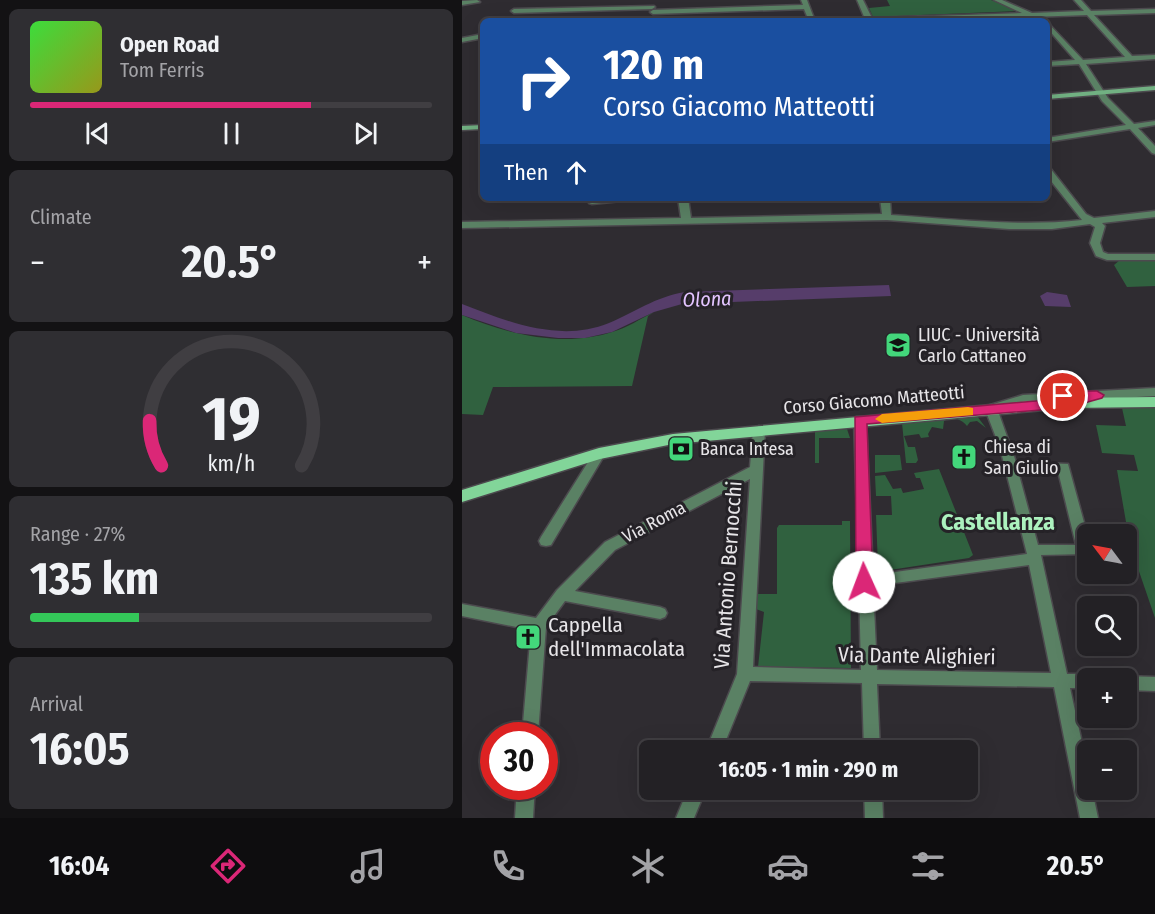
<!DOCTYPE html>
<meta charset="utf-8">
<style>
:root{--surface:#232125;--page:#2f2e32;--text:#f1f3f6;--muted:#a3a3a7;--line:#403e42;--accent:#db2777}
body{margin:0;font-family:"Fira Sans Condensed",sans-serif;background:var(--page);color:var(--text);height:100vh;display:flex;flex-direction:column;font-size:22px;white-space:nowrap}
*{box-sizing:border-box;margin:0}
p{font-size:20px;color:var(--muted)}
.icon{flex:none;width:33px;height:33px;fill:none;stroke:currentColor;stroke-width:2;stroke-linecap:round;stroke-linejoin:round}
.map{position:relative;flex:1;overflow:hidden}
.side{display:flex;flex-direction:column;gap:9px;padding:9px;background:#131214;width:462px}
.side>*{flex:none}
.guide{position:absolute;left:18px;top:18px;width:570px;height:183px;border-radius:9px;box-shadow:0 6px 24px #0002,0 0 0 2px var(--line);background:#1a4fa0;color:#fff;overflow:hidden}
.needle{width:39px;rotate:302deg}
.tools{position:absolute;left:615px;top:524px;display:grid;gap:12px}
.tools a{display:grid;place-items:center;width:60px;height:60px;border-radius:9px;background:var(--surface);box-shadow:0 6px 24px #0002,0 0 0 2px var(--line);font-size:30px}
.speed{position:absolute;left:18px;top:722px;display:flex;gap:12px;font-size:30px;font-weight:700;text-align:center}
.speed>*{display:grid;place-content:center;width:78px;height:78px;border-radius:50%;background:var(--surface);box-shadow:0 6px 24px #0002,0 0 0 2px var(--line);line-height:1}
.speed .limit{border:9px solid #d22;background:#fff;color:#111}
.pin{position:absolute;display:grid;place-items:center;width:51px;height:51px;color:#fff;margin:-26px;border:3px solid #fff;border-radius:50%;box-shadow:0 2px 6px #0007}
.me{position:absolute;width:66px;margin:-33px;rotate:358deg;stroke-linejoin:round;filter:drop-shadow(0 0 4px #0008)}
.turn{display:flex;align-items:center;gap:21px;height:126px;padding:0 24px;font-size:27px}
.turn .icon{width:78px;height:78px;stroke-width:2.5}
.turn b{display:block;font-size:42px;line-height:51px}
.then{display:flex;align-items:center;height:57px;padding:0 24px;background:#0003;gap:12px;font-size:22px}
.big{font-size:45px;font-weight:700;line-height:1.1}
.side .card{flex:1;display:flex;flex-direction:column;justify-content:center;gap:9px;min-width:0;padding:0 21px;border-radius:9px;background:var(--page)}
.side .dial{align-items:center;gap:0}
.dial svg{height:156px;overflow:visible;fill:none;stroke:var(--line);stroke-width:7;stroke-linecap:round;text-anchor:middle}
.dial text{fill:var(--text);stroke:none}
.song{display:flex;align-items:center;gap:18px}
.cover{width:72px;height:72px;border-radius:9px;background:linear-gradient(135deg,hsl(120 70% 55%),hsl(60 70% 35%))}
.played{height:6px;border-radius:3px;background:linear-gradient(90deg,var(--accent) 70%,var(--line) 70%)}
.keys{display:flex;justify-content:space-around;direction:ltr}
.heat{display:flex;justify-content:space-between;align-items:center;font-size:33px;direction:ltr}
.charge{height:9px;border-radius:4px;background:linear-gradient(90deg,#34c759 27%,var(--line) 0)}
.trip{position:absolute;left:177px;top:740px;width:339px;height:60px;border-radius:9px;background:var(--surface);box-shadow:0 6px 24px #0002,0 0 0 2px var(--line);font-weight:700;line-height:60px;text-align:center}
.tabs{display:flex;height:96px;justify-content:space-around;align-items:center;background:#0e0d0f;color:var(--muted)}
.tabs .icon{width:42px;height:42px}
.tabs .on{color:var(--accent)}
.tabs b{font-size:27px;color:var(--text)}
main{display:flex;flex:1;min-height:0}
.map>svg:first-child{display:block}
</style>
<main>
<section class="side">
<div class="card">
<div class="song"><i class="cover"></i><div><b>Open Road</b><p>Tom Ferris</p></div></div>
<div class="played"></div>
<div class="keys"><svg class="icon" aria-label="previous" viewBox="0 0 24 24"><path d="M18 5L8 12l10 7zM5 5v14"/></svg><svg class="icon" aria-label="pause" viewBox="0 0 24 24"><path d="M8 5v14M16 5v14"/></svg><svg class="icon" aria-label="next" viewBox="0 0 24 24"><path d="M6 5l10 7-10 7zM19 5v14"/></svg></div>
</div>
<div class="card"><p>Climate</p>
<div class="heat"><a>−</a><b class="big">20.5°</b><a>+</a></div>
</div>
<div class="card dial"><svg viewBox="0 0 100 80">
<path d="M14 69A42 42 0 1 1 86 69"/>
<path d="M14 69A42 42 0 0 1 8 46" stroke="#db2777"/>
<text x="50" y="56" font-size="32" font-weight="700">19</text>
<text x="50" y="72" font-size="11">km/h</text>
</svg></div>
<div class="card"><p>Range · 27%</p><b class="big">135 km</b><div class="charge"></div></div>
<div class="card"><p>Arrival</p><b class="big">16:05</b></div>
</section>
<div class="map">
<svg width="693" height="818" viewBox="0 0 693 818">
<rect width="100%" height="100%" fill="#2f2c31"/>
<path fill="#30613f" d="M425 0H529L558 11 411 17 407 8 428 6Z
M658 260 693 261V286L665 287 652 265Z
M192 312 186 316 170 386 31 387 21 415 0 414V315C45 334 101 348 150 332 165 328 178 319 192 312Z
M660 408H693V618L668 545 655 470 676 471 672 455 640 453 634 425 664 426Z
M515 416 524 428 515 421 508 422 505 426C499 419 491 416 482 421L481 429 470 427 466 434 467 437 459 438 457 434 442 436 446 447H453L456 460 454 463H444L440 423Z
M385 429 388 438H357V463H353V431Z
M413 455H438L440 470 413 473Z
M477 469 511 555 507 558 421 571 416 567 414 515H430L429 496H414L413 476 423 475 431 489 439 488 441 493 462 489 458 478H454L452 473Z
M380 521H388L389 668 296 667 302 612 294 609 293 594H315V528L317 525H380Z"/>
<path fill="#563d6a" d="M427 285 429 296 220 304 192 312 150 332 123 338H96L54 333 0 315V304C46 322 98 343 147 323 173 312 193 297 223 292Z
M585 292 605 295 609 307 583 306 578 296Z"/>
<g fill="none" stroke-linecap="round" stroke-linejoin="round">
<g stroke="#4c4a4e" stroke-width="3">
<path id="street" d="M339 0H345L353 21H347L342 9 191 14 188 12 191 10 341 5Z
M395 0H401L410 18 560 13 532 0H540L570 13 622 11 612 0H619L629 11 693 9V13L632 15 670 56 693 55V59L624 64 646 98 672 124 693 121V125L676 128 693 146V154L690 153 668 129 585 142V138L664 125 640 101 617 64 585 66V62L613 60 585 28V22L621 60 663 57 625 15 450 21H387L403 19Z
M0 1 15 0 18 2 0 5Z
M192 6 193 7 190 9 52 13 49 11 52 9Z
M21 34V38L0 42V38Z
M585 167 588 168 624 214 632 218 693 211V217L640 223 643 226 638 243 641 252 646 254H693V260H645L634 256 628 243 633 227 628 224 590 229H547L425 220 0 228V222L219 218 216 198H226L229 218 420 214 418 198H428L429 215C493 219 557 227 620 220L585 176Z
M125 198H164L159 201 130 204 127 203Z
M693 388V396L562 403 536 411 554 462 606 464 626 537V554L579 555 605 674H626L632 678H626V688H608L626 770V789H630L636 818H618L592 687 415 684 418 750H402L400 683 288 681 260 750H244L275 674 288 479 153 550 113 591 198 607 203 609 205 613 203 617 198 619 103 601 84 627 76 735H60L69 630 0 616V604L74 618 95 590 143 542 288 467 291 430 297 426 303 430 291 667 399 670 397 586 395 582 397 579 392 420 394 417H402L404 420 411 575 565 554 538 448 523 409 525 406 561 395ZM556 471H596L614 545H576ZM567 565 589 673 415 670 411 586Z
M137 450 141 451 143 454 89 545 84 546 79 545 77 541 79 537 133 451Z
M664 676 693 677V691L664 690V678H659Z
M55 786H73L71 818H53Z
M226 789H244L232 818H214Z
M402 789H420L421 818H403Z"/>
</g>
<g stroke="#4c4a4e" stroke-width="3">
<path id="secondary" d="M693 86V90L585 99V95Z
M21 125V129L0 130V126Z"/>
</g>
<g stroke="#4c4a4e" stroke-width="3">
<path id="primary" d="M693 397V407L604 408 211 444 138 459 0 502V490L137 448 211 434 604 398Z"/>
</g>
<use href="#street" fill="#5a8164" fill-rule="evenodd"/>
<use href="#secondary" fill="#71b082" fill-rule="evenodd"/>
<use href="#primary" fill="#82d599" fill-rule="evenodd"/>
</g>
<path fill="#db2777" stroke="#8e194d" stroke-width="1.5" d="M635 391 642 395 640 398 604 408 405 424 411 582 408 586H397L394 582 393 417 597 399 594 396 601 391Z"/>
<path fill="#f59e0b" d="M506 407 511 408V415L420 423 413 419 420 414Z"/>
<defs>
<g id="university-square" transform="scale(1.35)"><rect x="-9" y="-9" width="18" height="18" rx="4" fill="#43d77b" stroke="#252227"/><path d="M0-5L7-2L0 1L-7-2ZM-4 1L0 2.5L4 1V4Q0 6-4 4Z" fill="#111"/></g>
<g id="bank-square" transform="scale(1.35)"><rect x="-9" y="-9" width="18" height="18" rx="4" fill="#43d77b" stroke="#252227"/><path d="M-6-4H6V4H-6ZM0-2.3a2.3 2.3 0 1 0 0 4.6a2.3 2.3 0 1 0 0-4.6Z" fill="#111"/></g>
<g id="church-square" transform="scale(1.35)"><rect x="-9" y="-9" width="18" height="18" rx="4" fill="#43d77b" stroke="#252227"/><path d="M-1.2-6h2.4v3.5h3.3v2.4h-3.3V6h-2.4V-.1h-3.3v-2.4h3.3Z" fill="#111"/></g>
</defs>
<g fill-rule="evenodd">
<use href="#university-square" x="436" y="345"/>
<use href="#bank-square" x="219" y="449"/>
<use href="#church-square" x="502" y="457"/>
<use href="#church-square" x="66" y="637"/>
</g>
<g text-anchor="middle" stroke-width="6" stroke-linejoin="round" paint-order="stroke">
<g font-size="18" fill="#e7e5e8" stroke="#252227" text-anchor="start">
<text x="456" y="341">LIUC - Università<tspan x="456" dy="21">Carlo Cattaneo</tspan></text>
<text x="522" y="453">Chiesa di<tspan x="522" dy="21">San Giulio</tspan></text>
<text x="238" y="455">Banca Intesa</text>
</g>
<g font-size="18" fill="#e7e5e8" stroke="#252227">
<text transform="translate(412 400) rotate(-5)" y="6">Corso Giacomo Matteotti</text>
<text transform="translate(192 522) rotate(-28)" y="6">Via Roma</text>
</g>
<g font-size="20" font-style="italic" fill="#e3c4ff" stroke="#252227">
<text transform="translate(245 299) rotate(-2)" y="7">Olona</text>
</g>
<g font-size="21" fill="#e7e5e8" stroke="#252227">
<text transform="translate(266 575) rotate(-86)" y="7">Via Antonio Bernocchi</text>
<text transform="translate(455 656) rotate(1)" y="7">Via Dante Alighieri</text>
</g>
<g font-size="21" fill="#e7e5e8" stroke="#252227" text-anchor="start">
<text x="86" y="632">Cappella<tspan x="86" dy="24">dell'Immacolata</tspan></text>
</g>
<g font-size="24" font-weight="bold" fill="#acf2be" stroke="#252227">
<text x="536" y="530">Castellanza</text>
</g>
</g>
</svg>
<div class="tools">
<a><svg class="needle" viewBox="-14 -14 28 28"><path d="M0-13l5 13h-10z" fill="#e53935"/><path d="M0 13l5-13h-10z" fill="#a3a3a7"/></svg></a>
<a><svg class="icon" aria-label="search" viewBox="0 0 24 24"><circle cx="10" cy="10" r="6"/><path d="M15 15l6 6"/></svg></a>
<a>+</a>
<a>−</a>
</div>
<div class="speed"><div class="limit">30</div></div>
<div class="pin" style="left:601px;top:396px;background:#d93025"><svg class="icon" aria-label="arrive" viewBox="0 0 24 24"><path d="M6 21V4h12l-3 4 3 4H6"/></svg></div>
<svg class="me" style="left:402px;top:582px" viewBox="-20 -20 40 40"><circle r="19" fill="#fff"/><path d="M0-13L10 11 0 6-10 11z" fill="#db2777"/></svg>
<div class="trip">16:05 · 1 min · 290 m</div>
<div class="guide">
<div class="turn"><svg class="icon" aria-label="right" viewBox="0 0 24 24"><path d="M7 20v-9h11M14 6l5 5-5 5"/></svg><div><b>120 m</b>Corso Giacomo Matteotti</div></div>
<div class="then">Then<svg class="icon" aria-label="ahead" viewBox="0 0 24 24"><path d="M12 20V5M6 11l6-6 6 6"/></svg></div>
</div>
</div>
</main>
<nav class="tabs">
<b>16:04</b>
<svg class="icon on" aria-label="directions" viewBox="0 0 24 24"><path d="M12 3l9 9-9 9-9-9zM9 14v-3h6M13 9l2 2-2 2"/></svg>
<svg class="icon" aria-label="music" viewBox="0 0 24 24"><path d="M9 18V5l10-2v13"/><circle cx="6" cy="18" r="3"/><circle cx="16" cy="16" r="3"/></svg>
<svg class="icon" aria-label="phone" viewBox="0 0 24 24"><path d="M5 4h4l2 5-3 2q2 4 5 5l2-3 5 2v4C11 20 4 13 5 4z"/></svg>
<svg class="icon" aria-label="climate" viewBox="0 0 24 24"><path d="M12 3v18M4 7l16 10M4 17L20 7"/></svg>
<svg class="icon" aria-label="car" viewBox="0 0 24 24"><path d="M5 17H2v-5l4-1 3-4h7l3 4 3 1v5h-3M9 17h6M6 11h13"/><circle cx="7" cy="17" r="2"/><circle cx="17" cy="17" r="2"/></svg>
<svg class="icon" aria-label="filters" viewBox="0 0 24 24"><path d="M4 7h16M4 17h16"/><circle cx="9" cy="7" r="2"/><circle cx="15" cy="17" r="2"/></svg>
<b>20.5°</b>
</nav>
